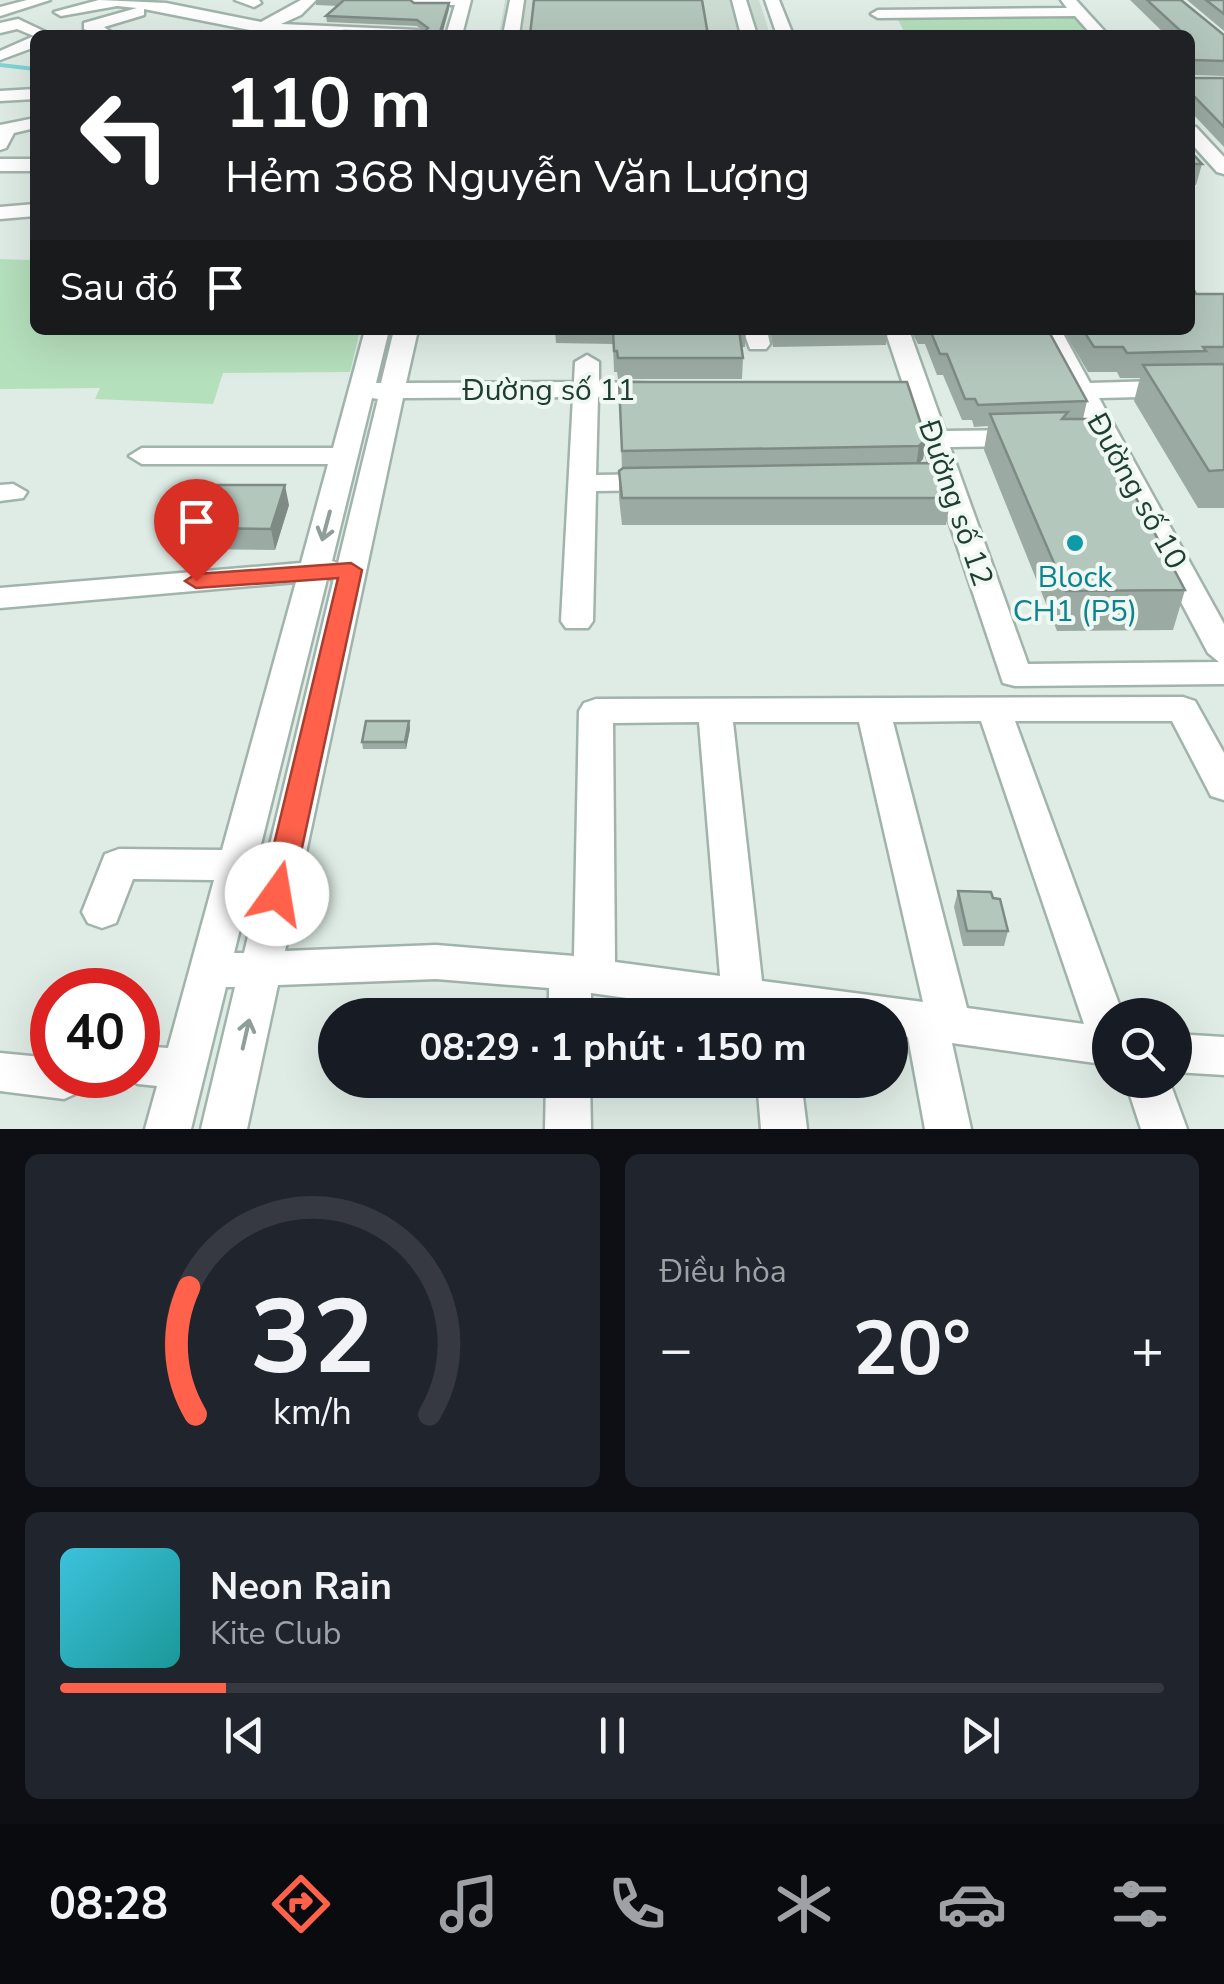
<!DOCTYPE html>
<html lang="vi">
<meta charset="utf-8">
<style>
:root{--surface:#171b24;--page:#20242c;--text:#f1f3f6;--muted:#9ea1a6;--line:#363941;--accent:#ff614a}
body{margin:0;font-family:"Nunito Sans",sans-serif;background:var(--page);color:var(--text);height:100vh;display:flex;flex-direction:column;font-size:38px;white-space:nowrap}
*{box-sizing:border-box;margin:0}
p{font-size:32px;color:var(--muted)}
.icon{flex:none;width:55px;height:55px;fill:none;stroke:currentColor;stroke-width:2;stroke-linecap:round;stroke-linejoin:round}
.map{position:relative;height:1129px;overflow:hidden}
.details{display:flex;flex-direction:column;gap:25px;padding:25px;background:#0d0f14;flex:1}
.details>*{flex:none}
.guide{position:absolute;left:30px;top:30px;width:1165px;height:305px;border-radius:15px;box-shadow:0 10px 40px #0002;background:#202124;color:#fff;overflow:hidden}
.tools{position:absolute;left:1092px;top:998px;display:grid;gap:20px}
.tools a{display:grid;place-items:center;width:100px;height:100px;border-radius:50%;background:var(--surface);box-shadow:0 10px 40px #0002;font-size:50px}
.speed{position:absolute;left:30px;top:968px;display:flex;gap:20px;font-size:50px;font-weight:700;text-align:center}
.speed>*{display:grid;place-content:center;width:130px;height:130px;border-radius:50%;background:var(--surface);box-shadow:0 10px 40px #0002;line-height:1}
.speed .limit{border:15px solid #d22;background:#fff;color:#111}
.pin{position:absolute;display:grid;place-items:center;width:85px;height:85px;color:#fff;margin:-102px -42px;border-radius:50% 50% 50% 0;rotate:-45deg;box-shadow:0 0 10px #0007}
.pin .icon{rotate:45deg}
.me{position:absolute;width:110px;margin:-55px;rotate:13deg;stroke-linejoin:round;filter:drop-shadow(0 0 8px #0008)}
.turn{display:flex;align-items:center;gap:35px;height:210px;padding:0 30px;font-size:45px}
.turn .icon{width:130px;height:130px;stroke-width:2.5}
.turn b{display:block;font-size:70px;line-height:85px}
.then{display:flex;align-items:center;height:95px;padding:0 30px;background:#0003;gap:20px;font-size:38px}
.big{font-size:75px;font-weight:700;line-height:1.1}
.details .widget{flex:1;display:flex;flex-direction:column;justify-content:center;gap:15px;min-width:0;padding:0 35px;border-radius:15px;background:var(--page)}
.details .dial{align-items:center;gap:0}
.dial svg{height:260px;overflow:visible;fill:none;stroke:var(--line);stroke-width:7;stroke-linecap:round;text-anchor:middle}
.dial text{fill:var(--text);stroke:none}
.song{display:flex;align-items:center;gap:30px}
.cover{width:120px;height:120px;border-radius:15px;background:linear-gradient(135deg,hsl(190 70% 55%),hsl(180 70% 35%))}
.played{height:10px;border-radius:5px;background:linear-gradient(90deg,var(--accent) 15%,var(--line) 15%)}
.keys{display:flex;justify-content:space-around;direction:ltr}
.heat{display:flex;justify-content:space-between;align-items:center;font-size:55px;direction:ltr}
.details .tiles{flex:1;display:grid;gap:25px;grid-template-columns:1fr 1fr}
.widget:last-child{grid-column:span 2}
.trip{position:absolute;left:318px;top:998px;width:590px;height:100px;border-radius:50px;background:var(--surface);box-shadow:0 10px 40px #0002;font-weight:700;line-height:100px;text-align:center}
.tabs{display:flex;height:160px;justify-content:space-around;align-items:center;background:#090b0e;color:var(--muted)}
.tabs .icon{width:70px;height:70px}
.tabs .on{color:var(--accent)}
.tabs b{font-size:45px;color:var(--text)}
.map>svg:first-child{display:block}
</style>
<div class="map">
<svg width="1224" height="1129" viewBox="0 0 1224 1129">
<rect width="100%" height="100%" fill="#dfece5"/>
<path fill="#cddcd3" d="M505 0H759L770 35H499Z"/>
<path fill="#b5e0bc" d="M896 16H1076L1094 35H906Z
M35 251V330H360L350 372 223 373 213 404 95 399 100 388 0 389V259L29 260Z"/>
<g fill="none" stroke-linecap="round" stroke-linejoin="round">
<path stroke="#81d4d7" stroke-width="4" d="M0 65 35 69"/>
<g stroke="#a1b4ac" stroke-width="5">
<path id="minor" d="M27 0H50L0 16V7Z
M99 0 166 3 261 22 301 0H316L301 15 281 24 417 30 425 35 260 32 144 9V15L104 27 115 35H97L84 29V23L137 8 117 6 61 16 54 12Z
M235 0H259L261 3 254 7Z
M407 0H471L462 35H446L455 5H414Z
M510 0H524L519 35H503Z
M732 0H746L757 35H741Z
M765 0H779L793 35H777Z
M1061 0H1076L1108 35H1092L1075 16 878 18 871 14 878 10 1067 8Z
M18 19 52 35H35V47L0 60V51L34 36 17 29 0 33V23Z
M35 89V99L0 101V91Z
M30 119 35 120V128L14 133 6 148 0 150V125Z
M1190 126 1196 127 1224 157V174L1217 172 1190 142Z
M0 159H35V171H0Z
M35 204V216L0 219V207Z
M365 330H389L376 383H381L394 330H418L406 383 574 382 575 362 587 355 599 362V382L667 384 671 389 667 394 658 397H598L596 475 661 474 675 482 661 490 596 491 593 621 588 628H566L561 621 573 397 403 398 285 951 436 945 574 956 579 711 584 703 596 699 1183 697 1195 701 1224 753V800L1211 796 1172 721H1015L1123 1015H1110V1065L952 1043 971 1129H925L908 1037 890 1034V1015H749L591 993V1015H549V988L436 979 278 985 247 1129H201L235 987H226L191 1129H145L157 1086 138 1084 121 1075H138V1046L168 1048 214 880 133 879 116 923 102 928 88 923 82 912 105 854 119 849 222 850 296 582 0 608V588L301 563 328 464H142L129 456 142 448H333ZM372 398 378 399 338 563 332 561ZM334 578 244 953H234L327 579ZM981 721 1084 1024 967 1008 893 722ZM699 722 720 976 615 962 613 723ZM733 722H859L923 1002 762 981Z
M743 330H767L770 344 766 349H750Z
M885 330H909L945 431 1027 430 1040 438 1027 446 950 447 1028 664 1219 662 1208 653 1037 330H1061L1090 383 1224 379V395L1099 398 1224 624V684L1015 686 1003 683Z
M13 484 27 492 23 498 0 501V485Z
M1175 1034 1224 1037V1075L1175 1072Z
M0 1053 52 1058V1075H92L86 1089 64 1099 0 1091Z
M546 1080H590L591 1129H545Z
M757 1080H801L807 1129H761Z
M1125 1080H1169L1187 1129H1141Z"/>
</g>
<use href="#minor" fill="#fff" fill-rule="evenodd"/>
</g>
<path fill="#9baba3" d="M316 0H410L414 3H449V9L424 33 417 26 327 22 326 16 338 6 316 5Z
M1130 0H1181L1224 35V76L1192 75 1194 78H1224V147L1190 111V35H1166Z
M1187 0H1224V31Z
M1190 151 1202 164 1196 185H1190Z
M1196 294H1224V508H1198L1134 401 1140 378H1120L1117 372H1088L1063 330H1190Z
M555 330H746L745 347H741L743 358 742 379H618L617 372H614L613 344 556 343Z
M770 330H888L886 345 773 347Z
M911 330H1048L1087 401 1083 419 1185 590 1173 630 1057 631 984 450 988 426 974 427 972 420H962L943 375H937L925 344H918Z
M619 382 926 439 923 459 919 464 951 498 946 525H622L619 498V471L622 469Z
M289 505 275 550 197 549 193 528Z
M409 721 410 729 406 749H363L362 742Z
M958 891 993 898 1008 931 1004 946H963L954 907Z"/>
<path fill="#7e8b84" d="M449 3V9L442 35H439Z
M926 439 923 459 916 466 919 446Z
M285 485 289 505 275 550 271 529Z
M409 721 410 729 406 749 405 742Z"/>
<path fill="#b4c7bd" stroke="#7e8b84" stroke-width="2.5" d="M343 0H410L414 3H449L439 35H339L344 31 424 33 428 28 417 20 326 16 344 0Z
M534 0H702L708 35H530Z
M1147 0H1181L1224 35V61L1194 60 1190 64V35H1185Z
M1206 0H1224V14Z
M1190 71 1194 78H1224V127L1190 92Z
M1190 151 1202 164H1190Z
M1190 288H1193L1196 294H1224V347H1203L1206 351 1127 353 1123 347H1094L1083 330H1190Z
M613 330H739L743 358H618L617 351H614Z
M930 330H1048L1087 401 978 405 975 399H965L947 354H940Z
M1224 364V470L1209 471 1143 365Z
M619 382H907L926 439 919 446 622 451Z
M1068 412 1062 419H1094L1185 590 1066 591 990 414Z
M929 463 940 470 951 498H622L619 471 623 468Z
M209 485H285L271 529 193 528Z
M366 721H409L405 742H362Z
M958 891 991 892 993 898 1000 899 1008 931H967Z"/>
<defs><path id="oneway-shaft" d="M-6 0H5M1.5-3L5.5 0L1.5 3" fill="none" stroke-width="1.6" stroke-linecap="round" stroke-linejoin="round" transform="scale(2.5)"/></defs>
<g stroke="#8e9e98">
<use href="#oneway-shaft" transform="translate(326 526) rotate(105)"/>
<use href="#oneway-shaft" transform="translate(246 1034) rotate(-77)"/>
</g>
<path fill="#ff614a" stroke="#a63f30" stroke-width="2.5" d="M351 563 362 570 292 894 287 902 277 906 267 902 262 894 338 578 196 588 185 581 196 574Z"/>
<circle fill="#0f9aa8" stroke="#f0f8f3" stroke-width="4" cx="1075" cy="543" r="10"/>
<g text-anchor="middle" stroke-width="8" stroke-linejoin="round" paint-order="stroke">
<g font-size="30" fill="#1e3e32" stroke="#f0f8f3">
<text x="549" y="400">Đường số 11</text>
<text transform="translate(1137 491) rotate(61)" y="10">Đường số 10</text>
<text transform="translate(956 503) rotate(71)" y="10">Đường số 12</text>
</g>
<g font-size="30" fill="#0d838f" stroke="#f0f8f3">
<text x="1075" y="587">Block<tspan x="1075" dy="34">CH1 (P5)</tspan></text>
</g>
</g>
</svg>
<div class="tools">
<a><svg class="icon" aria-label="search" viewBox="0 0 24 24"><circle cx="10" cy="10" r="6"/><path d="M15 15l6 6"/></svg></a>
</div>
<div class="speed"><div class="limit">40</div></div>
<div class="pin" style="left:196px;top:581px;background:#d93025"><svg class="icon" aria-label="arrive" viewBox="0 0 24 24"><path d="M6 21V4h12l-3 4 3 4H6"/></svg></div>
<svg class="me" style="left:277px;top:894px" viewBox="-20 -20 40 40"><circle r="19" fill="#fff"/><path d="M0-13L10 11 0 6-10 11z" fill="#ff614a"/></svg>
<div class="trip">08:29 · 1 phút · 150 m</div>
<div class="guide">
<div class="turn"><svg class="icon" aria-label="left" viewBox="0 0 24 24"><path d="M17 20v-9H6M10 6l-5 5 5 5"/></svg><div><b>110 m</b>Hẻm 368 Nguyễn Văn Lượng</div></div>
<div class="then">Sau đó<svg class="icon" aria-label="arrive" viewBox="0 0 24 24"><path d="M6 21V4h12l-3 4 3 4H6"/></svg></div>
</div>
</div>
<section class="details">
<div class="tiles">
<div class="widget dial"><svg viewBox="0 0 100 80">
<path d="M14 69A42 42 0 1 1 86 69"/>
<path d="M14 69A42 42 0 0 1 12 30" stroke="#ff614a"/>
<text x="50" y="56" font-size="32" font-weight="700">32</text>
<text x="50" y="72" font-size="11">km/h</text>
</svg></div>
<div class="widget"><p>Điều hòa</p>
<div class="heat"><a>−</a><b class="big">20°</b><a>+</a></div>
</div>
<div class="widget">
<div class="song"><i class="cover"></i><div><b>Neon Rain</b><p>Kite Club</p></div></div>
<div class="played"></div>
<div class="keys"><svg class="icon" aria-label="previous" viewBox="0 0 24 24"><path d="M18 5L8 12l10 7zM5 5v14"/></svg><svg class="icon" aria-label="pause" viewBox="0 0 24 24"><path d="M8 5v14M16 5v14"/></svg><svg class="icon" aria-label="next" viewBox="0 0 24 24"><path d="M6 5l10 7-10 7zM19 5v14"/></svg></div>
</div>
</div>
</section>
<nav class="tabs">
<b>08:28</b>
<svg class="icon on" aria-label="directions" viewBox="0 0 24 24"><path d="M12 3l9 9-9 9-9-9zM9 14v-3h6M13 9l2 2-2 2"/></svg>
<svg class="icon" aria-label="music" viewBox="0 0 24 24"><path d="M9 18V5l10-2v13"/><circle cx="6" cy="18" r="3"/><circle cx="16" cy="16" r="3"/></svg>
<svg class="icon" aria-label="phone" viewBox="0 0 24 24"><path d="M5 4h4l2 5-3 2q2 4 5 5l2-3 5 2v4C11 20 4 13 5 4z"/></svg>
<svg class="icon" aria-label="climate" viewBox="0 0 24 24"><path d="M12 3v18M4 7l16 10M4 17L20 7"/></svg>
<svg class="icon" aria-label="car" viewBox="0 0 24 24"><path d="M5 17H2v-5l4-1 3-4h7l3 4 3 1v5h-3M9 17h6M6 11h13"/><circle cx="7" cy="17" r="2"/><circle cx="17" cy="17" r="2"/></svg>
<svg class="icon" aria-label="filters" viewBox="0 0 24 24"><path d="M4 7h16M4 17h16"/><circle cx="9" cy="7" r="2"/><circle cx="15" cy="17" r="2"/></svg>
</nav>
